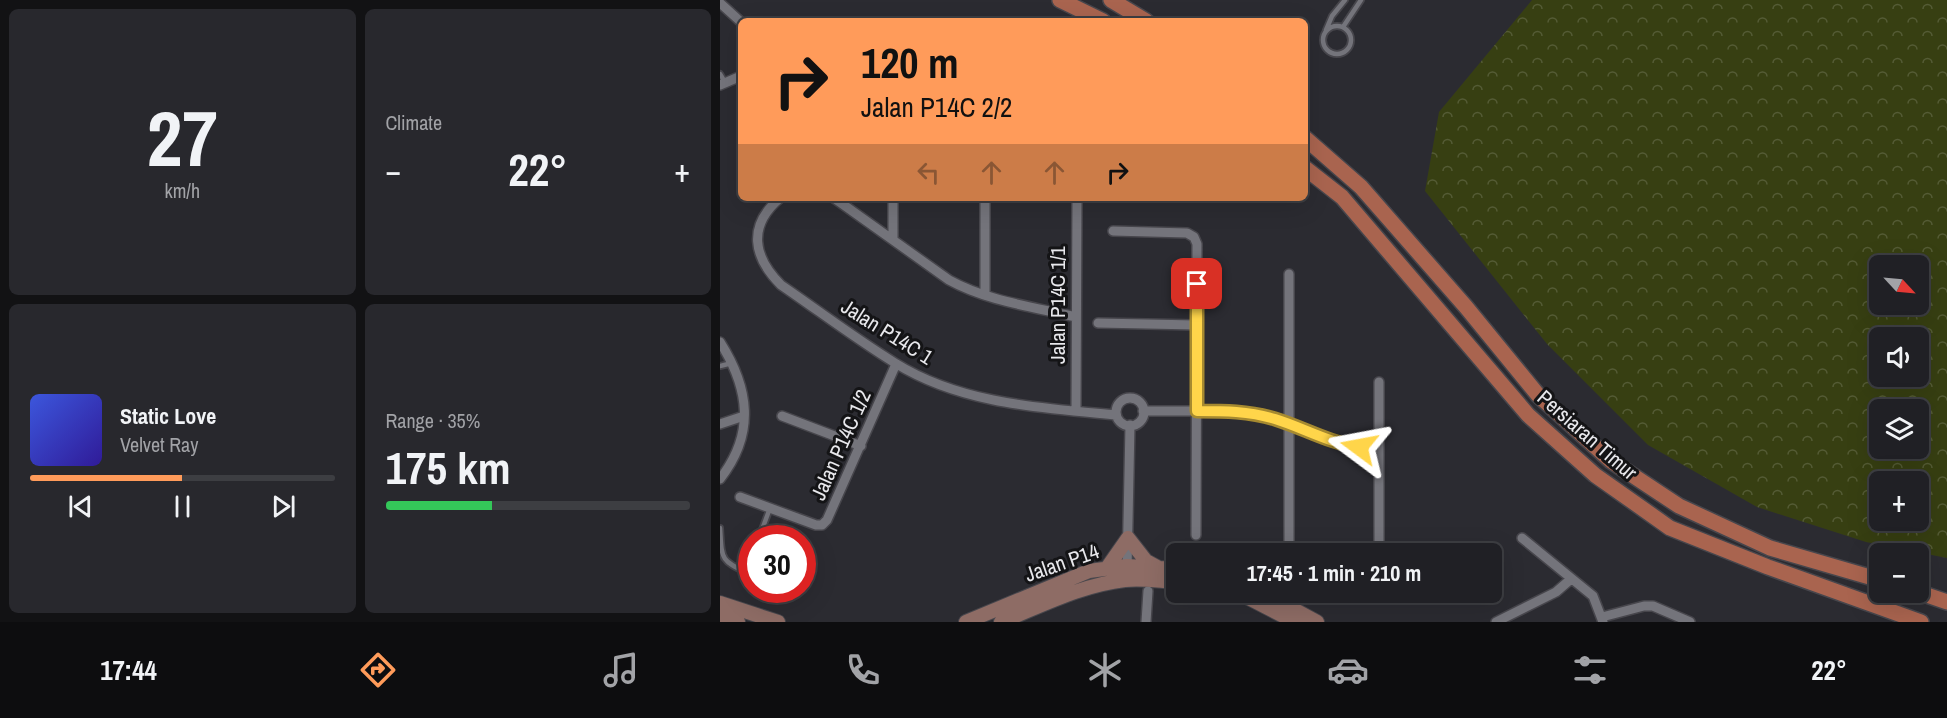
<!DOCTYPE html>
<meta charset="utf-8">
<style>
:root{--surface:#202025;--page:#28282d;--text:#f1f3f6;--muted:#a2a3a7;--line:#3d3e42;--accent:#ff9b5a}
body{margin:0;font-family:"Archivo Narrow",sans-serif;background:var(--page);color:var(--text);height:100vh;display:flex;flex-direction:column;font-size:22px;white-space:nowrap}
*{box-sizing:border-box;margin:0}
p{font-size:20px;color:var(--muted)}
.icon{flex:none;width:33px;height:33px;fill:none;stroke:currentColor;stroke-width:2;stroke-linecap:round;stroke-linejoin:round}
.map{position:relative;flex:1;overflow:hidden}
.panel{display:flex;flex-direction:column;gap:9px;padding:9px;background:#121214;width:720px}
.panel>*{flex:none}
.guide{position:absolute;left:18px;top:18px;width:570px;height:183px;border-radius:9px;box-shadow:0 6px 24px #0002,0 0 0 2px var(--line);background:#ff9b5a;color:#111;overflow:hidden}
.needle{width:39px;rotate:116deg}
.controls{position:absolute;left:1149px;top:255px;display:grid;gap:12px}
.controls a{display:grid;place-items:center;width:60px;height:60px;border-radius:9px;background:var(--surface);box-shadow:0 6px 24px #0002,0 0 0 2px var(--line);font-size:30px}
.speed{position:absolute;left:18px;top:525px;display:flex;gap:12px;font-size:30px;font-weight:700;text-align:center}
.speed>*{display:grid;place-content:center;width:78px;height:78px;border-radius:50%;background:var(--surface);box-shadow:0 6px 24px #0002,0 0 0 2px var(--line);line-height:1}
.speed .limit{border:9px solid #d22;background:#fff;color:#111}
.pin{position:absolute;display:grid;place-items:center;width:51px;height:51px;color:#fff;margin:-26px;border-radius:12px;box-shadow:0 3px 9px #0006}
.me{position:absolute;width:66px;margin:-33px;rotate:283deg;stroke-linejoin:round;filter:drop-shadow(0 0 4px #0008)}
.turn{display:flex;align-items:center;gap:21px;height:126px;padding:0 24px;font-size:27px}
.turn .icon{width:78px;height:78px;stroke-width:2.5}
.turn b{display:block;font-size:42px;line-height:51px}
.lanes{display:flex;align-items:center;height:57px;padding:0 24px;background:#0003;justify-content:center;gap:30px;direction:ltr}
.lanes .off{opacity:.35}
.big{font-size:45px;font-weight:800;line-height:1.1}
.panel .tile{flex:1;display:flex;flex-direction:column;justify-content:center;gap:9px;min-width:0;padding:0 21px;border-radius:9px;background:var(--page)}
.panel .dial{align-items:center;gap:0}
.dial b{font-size:78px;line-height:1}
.song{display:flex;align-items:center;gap:18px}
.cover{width:72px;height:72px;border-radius:9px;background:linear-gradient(135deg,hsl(230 70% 55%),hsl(250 70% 35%))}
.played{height:6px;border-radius:3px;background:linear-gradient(90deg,var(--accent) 50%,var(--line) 50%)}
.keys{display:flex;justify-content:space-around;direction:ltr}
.heat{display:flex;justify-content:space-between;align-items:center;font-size:33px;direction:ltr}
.charge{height:9px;border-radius:4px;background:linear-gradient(90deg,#34c759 35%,var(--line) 0)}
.panel .tiles{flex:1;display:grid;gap:9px;grid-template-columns:repeat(2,1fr)}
.trip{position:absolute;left:446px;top:543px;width:336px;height:60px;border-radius:9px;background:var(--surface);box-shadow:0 6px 24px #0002,0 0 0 2px var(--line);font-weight:800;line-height:60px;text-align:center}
.menu{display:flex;height:96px;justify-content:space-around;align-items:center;background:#0d0d0f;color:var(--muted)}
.menu .icon{width:42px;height:42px}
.menu .selected{color:var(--accent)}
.menu b{font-size:27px;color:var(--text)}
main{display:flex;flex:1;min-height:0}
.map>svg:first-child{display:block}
</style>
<main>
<section class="panel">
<div class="tiles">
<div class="tile dial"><b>27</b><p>km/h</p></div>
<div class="tile"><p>Climate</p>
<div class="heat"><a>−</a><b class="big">22°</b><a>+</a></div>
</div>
<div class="tile">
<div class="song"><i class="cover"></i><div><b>Static Love</b><p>Velvet Ray</p></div></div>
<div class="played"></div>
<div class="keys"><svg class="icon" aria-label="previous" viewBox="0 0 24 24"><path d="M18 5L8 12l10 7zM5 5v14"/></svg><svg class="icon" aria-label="pause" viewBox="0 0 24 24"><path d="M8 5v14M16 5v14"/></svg><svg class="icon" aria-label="next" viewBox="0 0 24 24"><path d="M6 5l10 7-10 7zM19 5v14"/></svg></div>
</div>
<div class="tile"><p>Range · 35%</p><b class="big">175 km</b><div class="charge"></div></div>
</div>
</section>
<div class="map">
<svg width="1227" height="622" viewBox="0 0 1227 622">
<defs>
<pattern id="forest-crowns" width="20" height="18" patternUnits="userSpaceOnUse" patternTransform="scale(1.5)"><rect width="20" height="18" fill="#373f12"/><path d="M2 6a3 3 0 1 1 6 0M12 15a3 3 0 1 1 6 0" fill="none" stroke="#545b35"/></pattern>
</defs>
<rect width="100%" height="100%" fill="#2b2b31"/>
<path fill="url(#forest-crowns)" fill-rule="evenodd" d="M812 0H1227V558L1146 542 1037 507 928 445 827 344 705 191 719 112ZM1160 266H1198V304H1160ZM1160 338H1198V376H1160ZM1160 410H1198V448H1160ZM1160 482H1198V520H1160Z"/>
<path fill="#b2afe7" d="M51 524 66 531 70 529 75 535 82 538H44Z"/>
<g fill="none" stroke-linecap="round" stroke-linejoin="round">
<g stroke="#47464c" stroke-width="8">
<path id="service" d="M603 40a14 14 0 1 1 28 0a14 14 0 1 1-28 0Z
M623 27 641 0
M606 30 612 16 625 0
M0 74 6 84
M0 366 12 363
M0 528C2 559 0 560 27 573L32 560
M39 538 50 508"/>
</g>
<g stroke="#47464c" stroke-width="12">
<path id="minor" d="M0 3 21 22
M0 85 21 76
M60 198C27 226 33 257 61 285 99 311 136 339 175 363 241 404 321 408 396 415
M114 198 229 280C267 301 314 307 356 317
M265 198V295
M393 231 467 233 474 237 477 244 476 535
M173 240V198
M569 274V554
M378 323 476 325
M0 342C29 388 36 433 0 479
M396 412a14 14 0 1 1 28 0a14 14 0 1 1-28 0Z
M356 411 357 198
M423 411H515L553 418 619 444 659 451
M62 416 141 446
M0 424 24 416
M20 497 96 525H102L107 520 176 364
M802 538 873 596 883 622
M659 554V382
M407 570 410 425
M659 594V592
M882 617 924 606H933L970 622
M426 622 428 591
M776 622 836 592 851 579"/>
</g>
<g stroke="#47464c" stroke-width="16">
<path id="secondary" d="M387 568 408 538 426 561 437 567
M517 592 575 622
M542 592 597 622
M0 603 58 622
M0 616 18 622
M246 622 369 571 407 566 456 569
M281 622C321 606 361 585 405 580 422 578 439 581 456 582"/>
</g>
<g stroke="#47464c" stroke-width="18">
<path id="primary" d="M340 0 383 21
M391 0 426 21
M585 138 641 187 746 307 818 395 891 461 959 506 1050 548 1160 580
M585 168 622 197 808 415 875 475 950 528 1048 567 1201 622
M1198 592 1227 602"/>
</g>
<use href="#service" stroke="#74747b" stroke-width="4.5"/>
<use href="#minor" stroke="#74747b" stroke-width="9"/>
<use href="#secondary" stroke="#8e6c65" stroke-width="14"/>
<use href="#primary" stroke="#a9644f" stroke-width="15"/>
</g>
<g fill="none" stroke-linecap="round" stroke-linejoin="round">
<g stroke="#a68a30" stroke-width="15">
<path id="route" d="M477 284V411C504 411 529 411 555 419 584 428 609 443 639 447"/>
</g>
<use href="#route" stroke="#ffd54a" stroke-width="10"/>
</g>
<g text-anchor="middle" stroke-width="6" stroke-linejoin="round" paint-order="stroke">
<g font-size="21" fill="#e8e8ec" stroke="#141416">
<text transform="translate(338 305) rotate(-90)" y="7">Jalan P14C 1/1</text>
<text transform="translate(167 332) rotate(32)" y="7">Jalan P14C 1</text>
<text transform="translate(867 435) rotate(41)" y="7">Persiaran Timur</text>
<text transform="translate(121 445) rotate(-66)" y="7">Jalan P14C 1/2</text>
<text transform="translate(342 563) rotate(-19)" y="7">Jalan P14</text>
</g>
</g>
</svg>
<div class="controls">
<a><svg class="needle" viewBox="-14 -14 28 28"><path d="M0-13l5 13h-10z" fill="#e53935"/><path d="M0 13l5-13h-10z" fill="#a2a3a7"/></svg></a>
<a><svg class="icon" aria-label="sound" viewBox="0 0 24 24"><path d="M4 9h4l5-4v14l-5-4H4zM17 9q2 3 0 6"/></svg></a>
<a><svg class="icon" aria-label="layers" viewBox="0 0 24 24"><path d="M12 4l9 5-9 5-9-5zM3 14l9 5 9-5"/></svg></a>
<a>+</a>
<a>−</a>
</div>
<div class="speed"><div class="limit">30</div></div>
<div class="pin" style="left:477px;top:284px;background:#d93025"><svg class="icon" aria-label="arrive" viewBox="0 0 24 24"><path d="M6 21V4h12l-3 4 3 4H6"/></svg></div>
<svg class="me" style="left:639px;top:447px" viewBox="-20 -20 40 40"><path d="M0-17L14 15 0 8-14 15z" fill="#ffd54a" stroke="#fff" stroke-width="4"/></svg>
<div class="trip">17:45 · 1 min · 210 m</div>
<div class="guide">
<div class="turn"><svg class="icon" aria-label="right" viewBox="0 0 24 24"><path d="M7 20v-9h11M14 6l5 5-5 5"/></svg><div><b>120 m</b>Jalan P14C 2/2</div></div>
<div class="lanes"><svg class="icon off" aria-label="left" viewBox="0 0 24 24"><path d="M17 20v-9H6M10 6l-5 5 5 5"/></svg><svg class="icon off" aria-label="ahead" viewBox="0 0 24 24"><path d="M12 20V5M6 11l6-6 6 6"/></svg><svg class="icon off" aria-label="ahead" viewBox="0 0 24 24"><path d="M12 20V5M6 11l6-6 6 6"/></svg><svg class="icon" aria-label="right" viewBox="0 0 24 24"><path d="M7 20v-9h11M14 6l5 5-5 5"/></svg></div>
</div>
</div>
</main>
<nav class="menu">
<b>17:44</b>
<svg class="icon selected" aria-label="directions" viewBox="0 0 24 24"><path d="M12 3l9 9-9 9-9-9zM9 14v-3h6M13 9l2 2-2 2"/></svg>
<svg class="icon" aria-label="music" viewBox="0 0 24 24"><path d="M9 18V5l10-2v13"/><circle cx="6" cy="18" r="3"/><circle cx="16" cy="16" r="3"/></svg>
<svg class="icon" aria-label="phone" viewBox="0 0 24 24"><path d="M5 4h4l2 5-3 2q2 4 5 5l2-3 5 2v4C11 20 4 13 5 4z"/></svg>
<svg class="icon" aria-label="climate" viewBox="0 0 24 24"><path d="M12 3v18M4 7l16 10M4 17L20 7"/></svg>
<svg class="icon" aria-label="car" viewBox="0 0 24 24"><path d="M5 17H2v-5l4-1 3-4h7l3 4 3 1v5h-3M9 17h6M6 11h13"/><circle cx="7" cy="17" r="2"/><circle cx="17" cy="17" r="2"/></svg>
<svg class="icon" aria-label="filters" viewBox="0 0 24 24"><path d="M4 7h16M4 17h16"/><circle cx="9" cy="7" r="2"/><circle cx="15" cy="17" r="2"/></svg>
<b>22°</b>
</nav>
